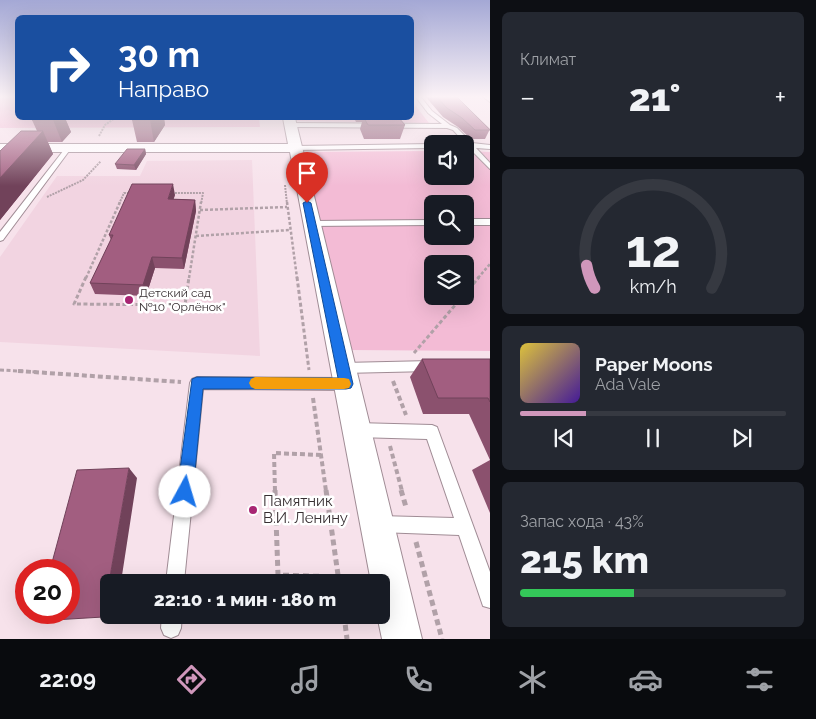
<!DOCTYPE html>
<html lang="ru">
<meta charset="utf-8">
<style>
:root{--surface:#171b24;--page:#242831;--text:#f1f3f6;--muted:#9ea1a6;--line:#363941;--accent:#d097bb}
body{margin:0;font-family:Raleway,sans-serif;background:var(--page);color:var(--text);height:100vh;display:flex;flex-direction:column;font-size:19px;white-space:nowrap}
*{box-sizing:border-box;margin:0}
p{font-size:16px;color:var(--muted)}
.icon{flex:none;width:28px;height:28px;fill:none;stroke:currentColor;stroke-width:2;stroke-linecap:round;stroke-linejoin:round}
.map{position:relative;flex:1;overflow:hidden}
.drawer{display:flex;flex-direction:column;gap:12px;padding:12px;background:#0d0f14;width:326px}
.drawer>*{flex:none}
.hud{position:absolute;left:15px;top:15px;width:399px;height:105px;border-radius:8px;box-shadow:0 5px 20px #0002;background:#1a4fa0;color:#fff;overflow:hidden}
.fabs{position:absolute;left:424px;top:135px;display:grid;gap:10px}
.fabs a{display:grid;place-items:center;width:50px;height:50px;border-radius:8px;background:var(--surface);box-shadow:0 5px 20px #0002;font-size:25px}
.speed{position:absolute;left:15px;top:559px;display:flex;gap:10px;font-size:25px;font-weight:700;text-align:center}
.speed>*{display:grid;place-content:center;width:65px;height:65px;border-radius:50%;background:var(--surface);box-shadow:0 5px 20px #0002;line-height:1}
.speed .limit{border:8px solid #d22;background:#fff;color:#111}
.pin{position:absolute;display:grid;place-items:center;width:42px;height:42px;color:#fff;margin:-51px -21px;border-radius:50% 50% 50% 0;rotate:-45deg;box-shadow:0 0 5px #0007}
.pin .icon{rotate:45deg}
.me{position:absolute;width:55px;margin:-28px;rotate:6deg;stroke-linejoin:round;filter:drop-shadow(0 0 4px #0008)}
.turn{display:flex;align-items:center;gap:18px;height:105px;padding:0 20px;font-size:22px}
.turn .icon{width:65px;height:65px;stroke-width:2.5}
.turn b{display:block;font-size:35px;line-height:42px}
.big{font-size:38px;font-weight:800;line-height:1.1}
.drawer .widget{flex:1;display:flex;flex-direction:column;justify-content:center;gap:8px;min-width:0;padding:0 18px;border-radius:8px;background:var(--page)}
.drawer .dial{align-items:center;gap:0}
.dial svg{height:130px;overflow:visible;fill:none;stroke:var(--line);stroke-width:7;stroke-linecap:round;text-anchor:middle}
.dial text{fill:var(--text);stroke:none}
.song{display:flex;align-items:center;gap:15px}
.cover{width:60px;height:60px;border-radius:8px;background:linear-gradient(135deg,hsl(50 70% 55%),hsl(260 70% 35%))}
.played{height:5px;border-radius:2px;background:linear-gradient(90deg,var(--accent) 25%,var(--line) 25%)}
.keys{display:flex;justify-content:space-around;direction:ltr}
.heat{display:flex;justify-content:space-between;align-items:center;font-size:28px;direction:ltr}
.charge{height:8px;border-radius:4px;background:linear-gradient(90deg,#34c759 43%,var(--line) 0)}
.trip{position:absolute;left:100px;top:574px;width:290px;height:50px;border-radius:8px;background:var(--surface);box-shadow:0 5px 20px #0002;font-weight:800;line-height:50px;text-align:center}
.menu{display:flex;height:80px;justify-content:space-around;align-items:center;background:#090b0e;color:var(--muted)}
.menu .icon{width:35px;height:35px}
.menu .on{color:var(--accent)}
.menu b{font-size:22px;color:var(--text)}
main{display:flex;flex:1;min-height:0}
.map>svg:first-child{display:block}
</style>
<main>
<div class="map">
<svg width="490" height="639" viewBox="0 0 490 639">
<rect width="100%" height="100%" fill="#f7e2eb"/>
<path fill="#f2d4e1" d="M252 160 260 356 0 342V257L57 176H140L147 161Z"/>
<path fill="#f3bbd5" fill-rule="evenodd" d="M0 96H17L18 118H259L260 127 0 128Z
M411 100 429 123 293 121 292 118H411Z
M432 151V176H465V151L490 152V351L350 350 300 152ZM432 204H465V236H432ZM432 264H465V296H432Z"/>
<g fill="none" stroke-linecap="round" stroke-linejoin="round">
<g stroke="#a08c95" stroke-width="2">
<path id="service" d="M415 96H420L432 111 450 125 457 128 472 143 490 145V149L476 148 490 163V169L468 147H465V144H463L465 143 453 130 447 128 290 127 287 125 290 123 442 124 428 113Z
M432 144V148L295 150 292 148 295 146Z
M67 146 72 147 3 240 0 241V232Z
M465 219H490V225H465Z
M312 221 432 220V225L309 226V222Z
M431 361 435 362 437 366 435 370 431 371 343 373 339 372 337 368 339 364 343 363Z
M197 377 346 378 351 380 353 384 351 388 346 390 203 389 184 582H166L190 383 192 379Z
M356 423 432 425 437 427 490 572V608L483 606 459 535 379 532 373 530 371 524 373 518 379 516 454 518 427 439 356 437 351 435 349 430 351 425Z
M162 615H182L181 628 178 635 171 638 164 635 161 628Z"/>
</g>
<g stroke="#a08c95" stroke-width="2">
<path id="minor" d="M482 96H490V102Z
M283 118H295L422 639H382L377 615H381V582H371L290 152H0V144H288Z"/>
</g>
<path stroke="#b1a1a8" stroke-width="2" stroke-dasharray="2 1" stroke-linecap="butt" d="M99 136 105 125 115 118
M285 185 287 204
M47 197 83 180 101 161
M119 204 124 193H203L201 204"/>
<path stroke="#b1a1a8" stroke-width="2.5" stroke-dasharray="3 2" stroke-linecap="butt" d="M287 202 297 278
M200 210 287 207
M196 236 290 230
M86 278 120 202
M189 278 201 202
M478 278 490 264"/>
<path stroke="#b1a1a8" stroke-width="3" stroke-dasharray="4 2.5" stroke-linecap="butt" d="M86 277 74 304 185 305 189 277
M297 277 309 370
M465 294 479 277
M414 353 463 296
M0 370 37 372"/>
<path stroke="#b1a1a8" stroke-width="4" stroke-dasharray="5 3" stroke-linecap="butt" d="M18 371 181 382
M393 381 406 415
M313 398 326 491
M390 446 402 491
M275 491 274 453 321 455"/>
<path stroke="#b1a1a8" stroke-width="5" stroke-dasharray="6 4" stroke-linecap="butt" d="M275 490 278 575 338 577
M326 490 339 582
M401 490 406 507
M416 542 442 639
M344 615 347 639"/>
<use href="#service" fill="#fff" fill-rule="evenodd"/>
<use href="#minor" fill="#fff" fill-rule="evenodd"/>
</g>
<path fill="#8b516e" d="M425 96H456L490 129 485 139H471L458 127 443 117Z
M65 118 71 132 62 142H48L53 154 0 220V151L37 131 32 120Z
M164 118 165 125 154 142H137L132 120Z
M354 118H399L405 125 400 139H364L360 129 362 122H356Z
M145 149 146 154 136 170 117 169 115 164Z
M175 195 173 199 195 200 196 211 184 269 155 268 146 296 95 294 90 283 111 240 109 235Z
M422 359H490V513L472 470 490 460 469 414H423L410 377Z"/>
<path fill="#71425a" d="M56 118H65L71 132 62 142 53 120Z
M151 118H164L165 125 154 142 150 120Z
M43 131 53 154 0 220V178Z
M145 149 146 154 136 170 134 165Z
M173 184 175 195 170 210 168 199Z
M195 200 196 211 184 269 182 258Z
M152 257 155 268 146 296 143 285Z
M129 468 137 478 121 582H109Z
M109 583V615H116L115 616 103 617Z"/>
<path fill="#a25e80" stroke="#71425a" d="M436 96H456L490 130H475L462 118 447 108Z
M35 118H56L53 120H32Z
M134 118H151L150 120H132Z
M364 118H399L405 125H368Z
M21 131H43L0 178V151Z
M127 149H145L134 165 115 164Z
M132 184H173L168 199 195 200 182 258 152 257 143 285 90 283 113 235H109Z
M422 359H490V402L488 398H438Z
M129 468 103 617 37 621 39 612H69V570H50L77 470Z"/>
<linearGradient id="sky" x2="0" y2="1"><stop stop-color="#a4a8d5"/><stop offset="0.52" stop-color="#fbf2f6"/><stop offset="1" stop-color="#fbf2f6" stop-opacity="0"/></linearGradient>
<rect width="490" height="186" fill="url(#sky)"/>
<path fill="#1a73e8" stroke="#114b97" d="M307 201 311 203 353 384 351 388 346 389H203L193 492 191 498 185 500 180 498 177 492 192 379 197 377 338 378 303 203Z"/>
<path fill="#f59e0b" d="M255 377 344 378 349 379 351 384 349 388 344 389H255L251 387 249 383 251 379Z"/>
<g fill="#a82673" stroke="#fff" stroke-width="2">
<circle cx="129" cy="300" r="5"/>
<circle cx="253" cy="510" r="5"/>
</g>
<g text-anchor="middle" stroke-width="5" stroke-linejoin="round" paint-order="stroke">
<g font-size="12" fill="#372f32" stroke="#fff" text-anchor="start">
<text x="139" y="297">Детский сад<tspan x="139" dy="14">№10 "Орлёнок"</tspan></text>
</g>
<g font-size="15" fill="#372f32" stroke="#fff" text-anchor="start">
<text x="263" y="506">Памятник<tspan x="263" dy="17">В.И. Ленину</tspan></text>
</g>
</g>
</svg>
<div class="fabs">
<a><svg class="icon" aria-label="sound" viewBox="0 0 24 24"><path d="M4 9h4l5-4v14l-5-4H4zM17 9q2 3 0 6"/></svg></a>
<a><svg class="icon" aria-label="search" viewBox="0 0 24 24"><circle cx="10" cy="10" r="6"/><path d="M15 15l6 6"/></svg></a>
<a><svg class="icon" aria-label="layers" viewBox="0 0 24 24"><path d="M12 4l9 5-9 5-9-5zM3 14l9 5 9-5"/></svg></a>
</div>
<div class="speed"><div class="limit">20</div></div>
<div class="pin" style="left:307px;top:203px;background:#d93025"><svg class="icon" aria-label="arrive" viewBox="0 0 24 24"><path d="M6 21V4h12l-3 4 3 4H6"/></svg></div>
<svg class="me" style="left:185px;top:492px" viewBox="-20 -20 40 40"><circle r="19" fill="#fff"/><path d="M0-13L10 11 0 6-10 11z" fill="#1a73e8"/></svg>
<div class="trip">22:10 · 1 мин · 180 m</div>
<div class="hud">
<div class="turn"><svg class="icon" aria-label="right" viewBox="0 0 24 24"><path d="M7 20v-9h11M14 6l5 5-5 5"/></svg><div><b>30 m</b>Направо</div></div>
</div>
</div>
<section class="drawer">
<div class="widget"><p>Климат</p>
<div class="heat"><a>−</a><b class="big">21°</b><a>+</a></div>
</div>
<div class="widget dial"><svg viewBox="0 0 100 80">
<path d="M14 69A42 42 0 1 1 86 69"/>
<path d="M14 69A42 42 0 0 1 9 55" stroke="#d097bb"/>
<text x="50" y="56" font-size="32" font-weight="700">12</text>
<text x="50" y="72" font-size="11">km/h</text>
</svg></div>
<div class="widget">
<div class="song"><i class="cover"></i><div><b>Paper Moons</b><p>Ada Vale</p></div></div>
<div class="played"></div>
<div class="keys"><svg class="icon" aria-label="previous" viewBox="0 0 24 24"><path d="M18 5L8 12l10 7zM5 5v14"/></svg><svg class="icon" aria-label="pause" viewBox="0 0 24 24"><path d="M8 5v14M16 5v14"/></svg><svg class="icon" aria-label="next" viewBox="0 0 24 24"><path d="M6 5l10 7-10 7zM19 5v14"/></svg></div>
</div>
<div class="widget"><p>Запас хода · 43%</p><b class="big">215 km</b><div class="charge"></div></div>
</section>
</main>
<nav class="menu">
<b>22:09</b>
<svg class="icon on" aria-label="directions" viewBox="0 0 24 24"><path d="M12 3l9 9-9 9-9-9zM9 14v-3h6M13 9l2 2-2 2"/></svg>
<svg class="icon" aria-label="music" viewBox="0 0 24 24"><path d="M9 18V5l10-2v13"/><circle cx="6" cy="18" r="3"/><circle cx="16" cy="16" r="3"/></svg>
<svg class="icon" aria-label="phone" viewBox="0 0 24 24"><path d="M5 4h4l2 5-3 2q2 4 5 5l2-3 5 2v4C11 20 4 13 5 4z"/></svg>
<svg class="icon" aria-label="climate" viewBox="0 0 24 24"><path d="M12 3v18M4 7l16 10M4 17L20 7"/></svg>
<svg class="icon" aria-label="car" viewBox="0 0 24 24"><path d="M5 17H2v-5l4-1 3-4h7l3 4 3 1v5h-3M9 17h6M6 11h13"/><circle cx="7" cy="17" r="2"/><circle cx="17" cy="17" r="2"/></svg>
<svg class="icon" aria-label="filters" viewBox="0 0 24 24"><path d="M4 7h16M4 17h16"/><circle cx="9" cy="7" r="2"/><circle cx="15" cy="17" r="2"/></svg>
</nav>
